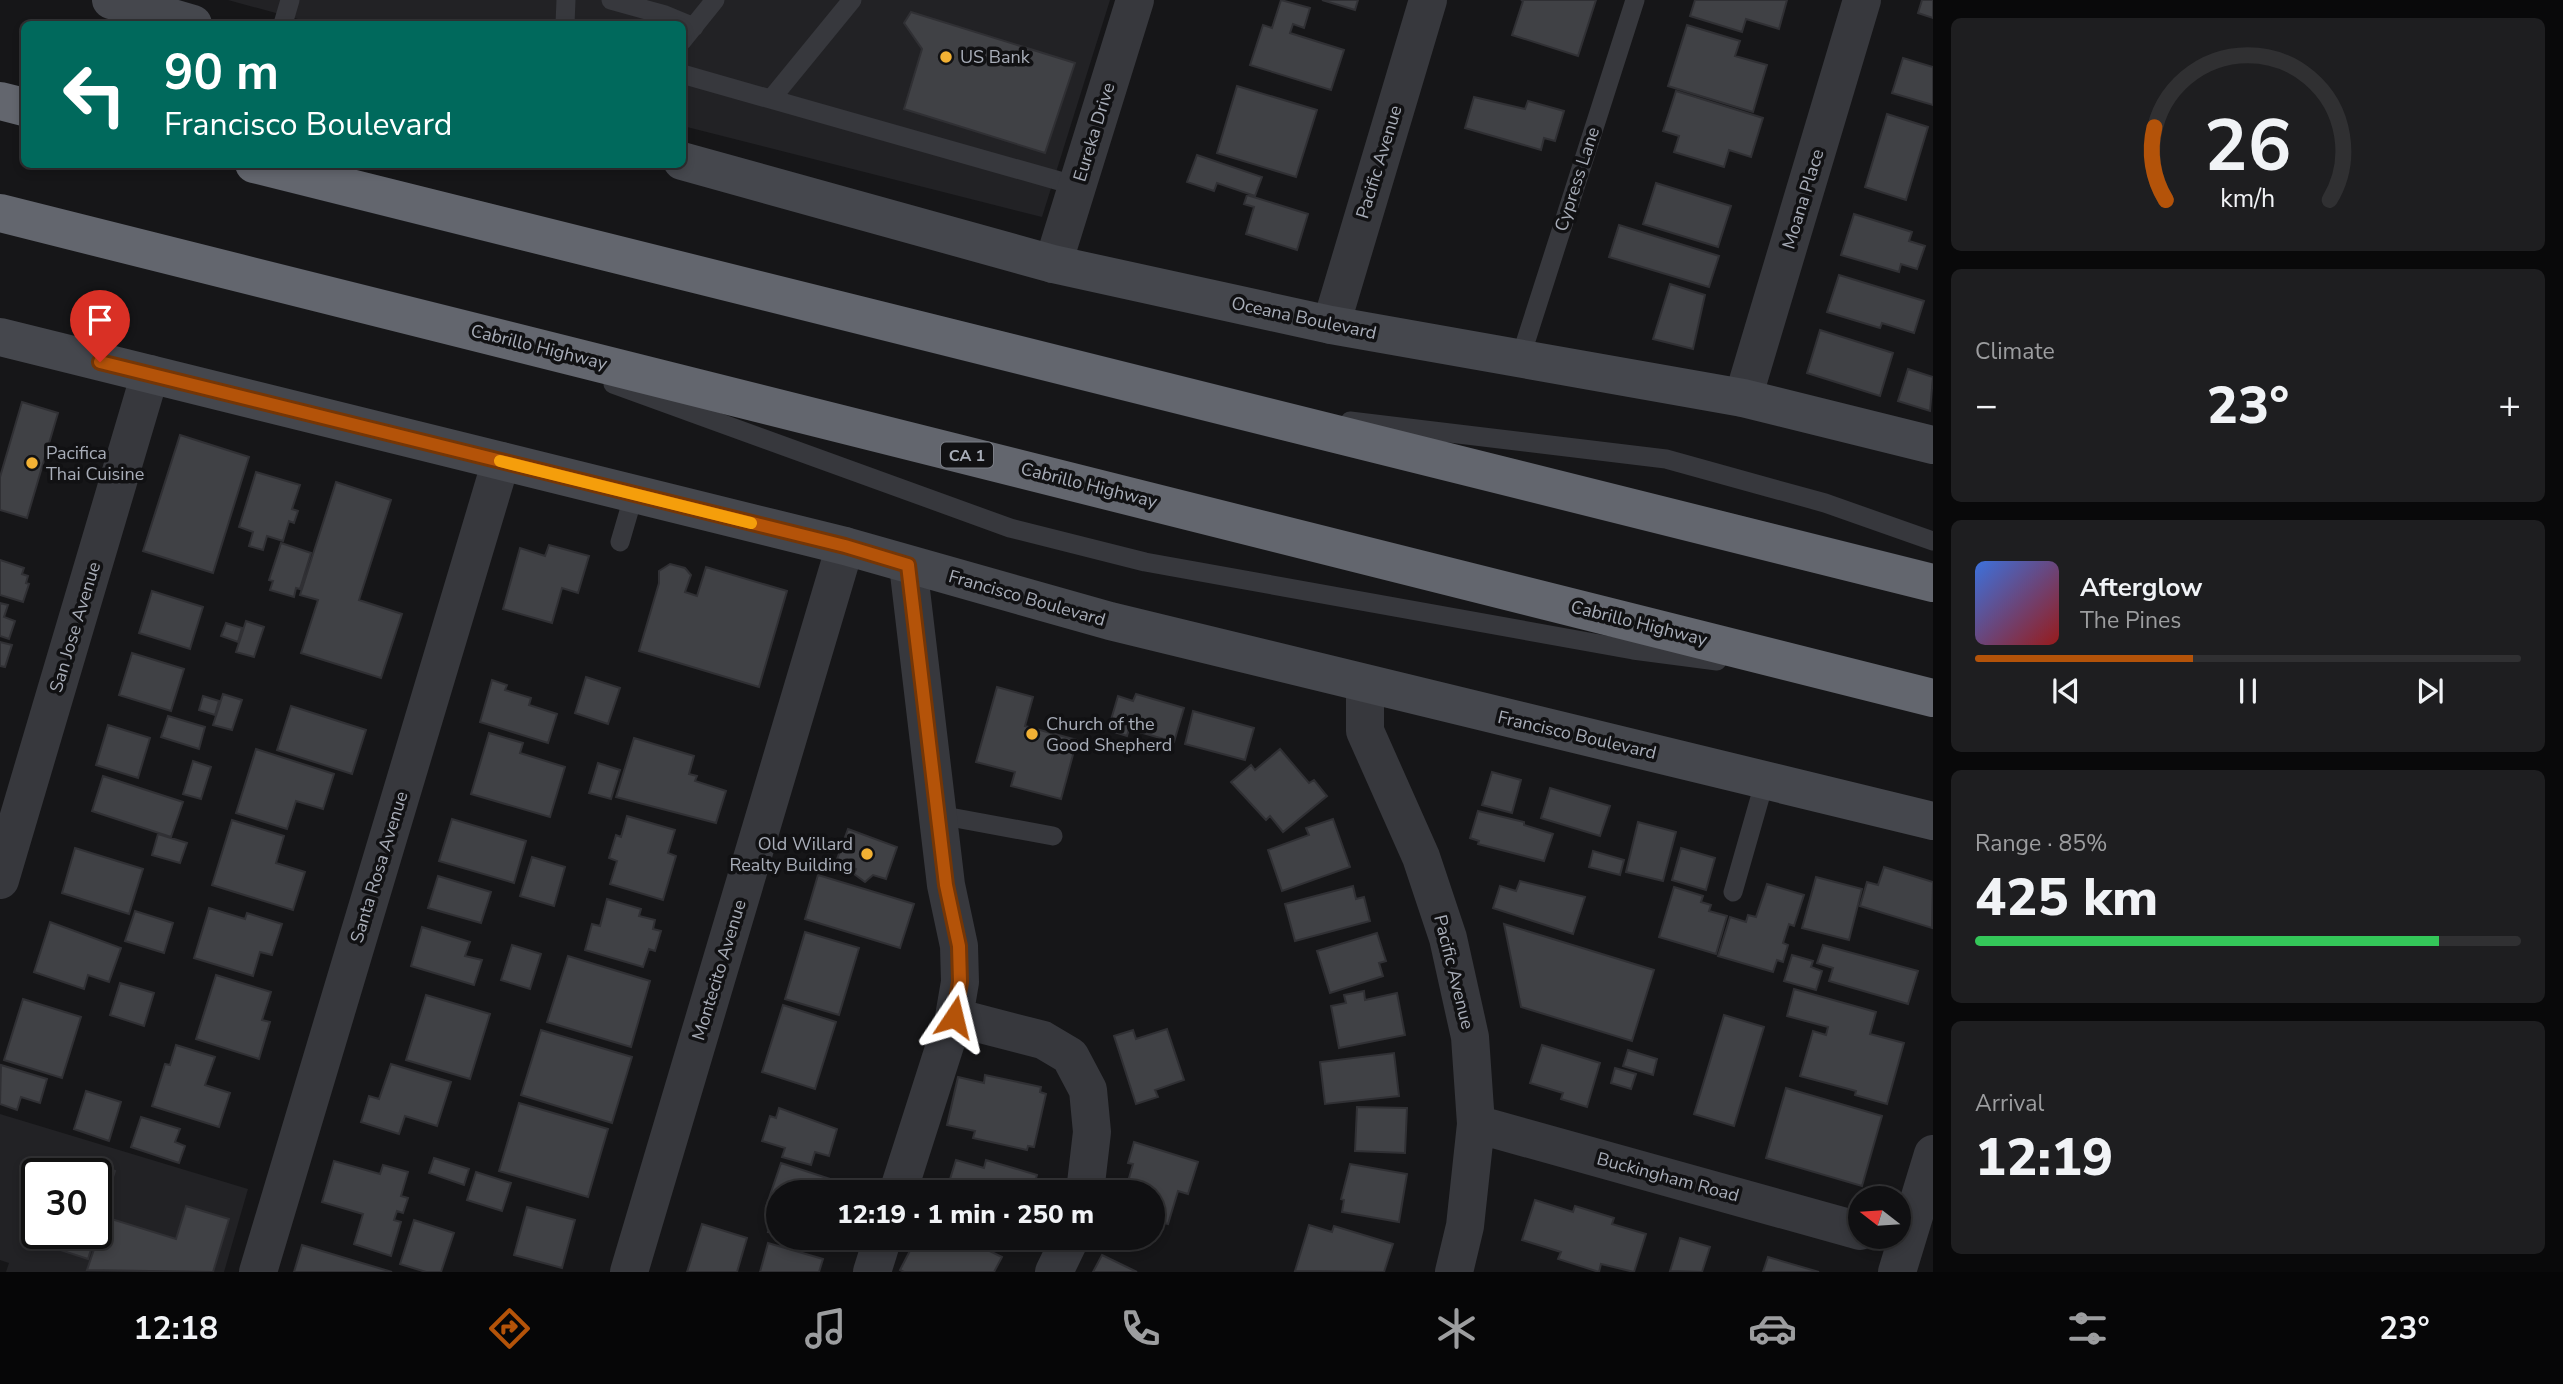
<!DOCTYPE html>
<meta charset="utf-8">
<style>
:root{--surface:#101012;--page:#1e1e20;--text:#f1f3f6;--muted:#9c9d9f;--line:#303032;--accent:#b45309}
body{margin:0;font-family:"Nunito Sans",sans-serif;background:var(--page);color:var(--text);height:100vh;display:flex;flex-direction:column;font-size:26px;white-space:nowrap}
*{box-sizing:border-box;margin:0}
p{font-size:23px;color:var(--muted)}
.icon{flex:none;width:38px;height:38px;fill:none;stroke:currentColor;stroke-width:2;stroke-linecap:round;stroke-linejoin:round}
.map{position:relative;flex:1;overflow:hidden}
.panel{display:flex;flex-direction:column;gap:18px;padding:18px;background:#09090a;width:630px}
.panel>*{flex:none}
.hud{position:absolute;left:21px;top:21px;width:665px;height:147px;border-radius:10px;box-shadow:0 4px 10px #0003,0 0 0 2px var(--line);background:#00695c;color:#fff;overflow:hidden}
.needle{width:46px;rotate:287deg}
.tools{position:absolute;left:1848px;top:1186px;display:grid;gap:14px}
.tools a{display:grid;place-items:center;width:63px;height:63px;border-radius:50%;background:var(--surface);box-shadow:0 4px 10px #0003,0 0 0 2px var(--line);font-size:35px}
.speed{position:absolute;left:21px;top:1158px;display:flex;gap:14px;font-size:35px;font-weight:700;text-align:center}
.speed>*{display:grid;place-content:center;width:91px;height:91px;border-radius:50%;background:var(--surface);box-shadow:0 4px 10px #0003,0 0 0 2px var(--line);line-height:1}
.speed .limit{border:4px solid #111;border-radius:10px;background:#fff;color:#111}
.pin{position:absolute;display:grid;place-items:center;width:60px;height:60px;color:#fff;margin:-72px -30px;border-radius:50% 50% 50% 0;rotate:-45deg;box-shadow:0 0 7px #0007}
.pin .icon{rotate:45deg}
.me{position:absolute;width:77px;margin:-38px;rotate:10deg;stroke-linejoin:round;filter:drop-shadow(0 0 5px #0008)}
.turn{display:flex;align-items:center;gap:24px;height:147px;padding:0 28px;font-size:32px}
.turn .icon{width:91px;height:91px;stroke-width:2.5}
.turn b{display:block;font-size:49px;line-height:60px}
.big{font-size:52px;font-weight:800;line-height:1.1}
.panel .card{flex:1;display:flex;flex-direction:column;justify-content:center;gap:10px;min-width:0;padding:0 24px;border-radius:10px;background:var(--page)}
.panel .dial{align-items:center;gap:0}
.dial svg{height:182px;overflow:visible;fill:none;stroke:var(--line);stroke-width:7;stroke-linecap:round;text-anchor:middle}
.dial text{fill:var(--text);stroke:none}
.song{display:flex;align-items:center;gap:21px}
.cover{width:84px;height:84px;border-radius:10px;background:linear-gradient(135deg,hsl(220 70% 55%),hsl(0 70% 35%))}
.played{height:7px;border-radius:4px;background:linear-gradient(90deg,var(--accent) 40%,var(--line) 40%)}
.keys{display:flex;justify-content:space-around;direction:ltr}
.heat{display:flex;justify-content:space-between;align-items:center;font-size:38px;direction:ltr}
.charge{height:10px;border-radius:5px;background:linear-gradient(90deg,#34c759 85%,var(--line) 0)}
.trip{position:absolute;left:766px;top:1180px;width:399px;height:70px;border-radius:35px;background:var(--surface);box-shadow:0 4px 10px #0003,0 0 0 2px var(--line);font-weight:800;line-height:70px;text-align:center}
.tabs{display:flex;height:112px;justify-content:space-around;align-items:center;background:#060607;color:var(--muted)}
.tabs .icon{width:49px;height:49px}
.tabs .active{color:var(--accent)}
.tabs b{font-size:32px;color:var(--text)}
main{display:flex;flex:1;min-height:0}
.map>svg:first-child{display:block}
</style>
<main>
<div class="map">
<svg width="1933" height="1272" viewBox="0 0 1933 1272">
<rect width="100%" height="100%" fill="#161618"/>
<path fill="#222225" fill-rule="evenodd" d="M228 0H1110L1042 217 683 126 682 24H316Z
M0 1114 248 1189 224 1272H6L9 1263 0 1260ZM37 1174H96V1234H37Z"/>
<path fill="#404145" stroke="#303034" stroke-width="2" d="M1281 0 1310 8 1304 28 1293 24 1290 33 1344 50 1331 90 1250 65 1263 25 1272 28Z
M1322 0H1358L1355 10Z
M1521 0H1596L1578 56 1512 35 1523 1Z
M1695 0H1787L1779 29 1746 19 1742 32 1690 16Z
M1922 0H1933V18L1918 13Z
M911 12 1075 63 1045 153 904 109 922 49 904 23Z
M1687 25 1740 41 1735 56 1767 65 1753 112 1668 86Z
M1903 58 1933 67V105L1892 93Z
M1237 86 1317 110 1296 177 1217 153Z
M1676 91 1763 118 1751 157 1729 150 1724 167 1674 152 1679 136 1663 131Z
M1474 97 1525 109 1528 101 1564 111 1555 141 1544 138 1541 150 1465 128Z
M1887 114 1928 127 1906 200 1865 187Z
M1197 155 1262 177 1255 196 1217 183 1214 191 1187 182Z
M1656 183 1731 206 1718 247 1643 224Z
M1247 195 1308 214 1297 250 1246 234 1254 207 1244 204Z
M1854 214 1912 232 1909 241 1925 246 1917 269 1901 264 1899 272 1841 255Z
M1619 225 1719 256 1709 287 1609 257Z
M1839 275 1924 301 1914 333 1882 323 1880 328 1827 312Z
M1670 284 1705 295 1693 349 1653 339Z
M1820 330 1893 353 1880 396 1807 373Z
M1908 369 1933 377 1930 411 1898 401Z
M22 402 58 413 27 518 0 510V477Z
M180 435 249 457 213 573 143 551Z
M256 472 300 485 292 509 298 511 294 523 289 521 283 541 267 536 263 550 249 546 253 532 239 527Z
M336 482 391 500 359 600 402 614 381 678 301 653 318 600 300 595Z
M281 543 311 553 300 589 296 588 294 597 270 590 273 581 269 580Z
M549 545 589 556 578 593 562 588 552 623 503 609 520 548 545 556Z
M0 560 24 568 22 574 28 576 26 583 29 584 23 602 0 595Z
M670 564 685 568 691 575 685 592 697 596 706 567 787 591 759 687 639 651 659 583V571Z
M152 591 203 607 190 649 139 633Z
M0 603 8 605 4 617 15 621 9 639 0 636Z
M246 621 264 627 254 657 236 652Z
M226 623 242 628 238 642 221 636Z
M0 642 12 645 5 667 0 666Z
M132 653 184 669 171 711 119 695Z
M586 677 620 688 608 724 575 713Z
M492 680 507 685 505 690 531 698 529 705 557 714 548 743 480 722Z
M997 687 1033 697 1025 726 1077 740 1061 799 1011 786 1015 772 976 762Z
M223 694 242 700 232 730 213 725Z
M1136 694 1184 708 1174 742 1129 729 1127 736 1108 730 1118 696 1133 701Z
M203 696 219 701 215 715 199 710Z
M291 706 366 730 352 774 277 750Z
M1193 711 1254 728 1245 760 1185 744Z
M168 716 205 727 199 749 161 737Z
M108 725 150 738 138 778 96 765Z
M489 733 523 743 520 753 565 767 550 817 471 794Z
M634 738 694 756 689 774 697 776 695 781 726 791 716 823 616 797Z
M256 749 334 774 323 809 296 801 287 829 236 813Z
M1280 749 1309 783 1314 780 1327 796 1283 832 1270 816 1266 820 1231 782 1251 765 1255 770Z
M193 761 211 767 201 799 183 794Z
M598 763 620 770 611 799 589 793Z
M1492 772 1521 780 1512 813 1482 805Z
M103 776 183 802 171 837 92 811Z
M1550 788 1610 806 1600 836 1541 818Z
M1478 811 1524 822V825L1553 834 1544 861 1478 844 1479 841 1470 838Z
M627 816 675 830 668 853 676 856 663 900 610 884 617 861 609 858 616 835 621 837Z
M452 819 526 841 514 883 439 861Z
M1333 819 1350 867 1282 891 1268 850 1309 835 1306 828Z
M232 820 284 836 276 863 305 872 293 910 212 885Z
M1638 822 1676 832 1663 881 1626 872Z
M848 829 897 847 886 879 873 875 865 882 854 874 856 869 836 862Z
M158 834 187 843 180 863 152 855Z
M75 848 143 869 129 914 62 893Z
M1681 848 1715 858 1706 890 1672 880Z
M1593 851 1624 860 1620 875 1589 867Z
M532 857 565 867 554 906 520 896Z
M1884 867 1933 882 1932 928 1860 906 1867 882 1878 885Z
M818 875 914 904 900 948 805 919Z
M438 876 491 892 481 923 428 908Z
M1816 877 1862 889 1849 940 1802 928Z
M1520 881 1585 897 1573 934 1493 908 1500 886 1516 891Z
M1767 884 1804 895 1794 926 1789 924 1783 943 1788 945 1783 962 1777 960 1773 972 1718 956 1730 917 1746 922 1748 915 1756 917Z
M1353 886 1356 899 1364 897 1370 921 1295 941 1285 904Z
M1674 887 1703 896 1701 902 1711 905 1709 911 1727 916 1716 954 1659 937Z
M607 899 641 909 639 916 655 920 653 929 661 931 655 951 649 949 643 967 585 950 592 924 600 926Z
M209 908 245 919 247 913 282 924 272 955 260 952 253 976 194 958Z
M135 911 173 923 164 953 125 941Z
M50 922 121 948 109 982 88 975 84 989 34 972Z
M1504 924 1654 970 1632 1041 1521 1007Z
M422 927 470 942 465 956 482 960 474 985 411 966Z
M805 932 859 948 839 1015 785 999Z
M1377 933 1386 961 1379 963 1383 976 1330 993 1317 951Z
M512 945 541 954 530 989 501 980Z
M1823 945 1918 971 1908 1004 1829 981 1833 968 1817 963Z
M1792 955 1813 961 1811 967 1822 971 1816 990 1784 981Z
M568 956 650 981 631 1047 547 1022Z
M216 975 271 992 262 1020 270 1022 259 1059 196 1039Z
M120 983 154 993 144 1026 110 1015Z
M1794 989 1876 1012 1870 1034 1904 1043 1887 1104 1855 1095 1856 1091 1800 1076 1813 1031 1826 1035 1828 1027 1787 1016Z
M1364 991 1365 1000 1397 993 1405 1035 1339 1048 1331 1006 1346 1003 1344 995Z
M426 995 490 1014 470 1079 406 1060Z
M23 999 81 1017 62 1078 4 1060Z
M783 1005 836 1022 815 1089 762 1072Z
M1724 1015 1764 1027 1734 1126 1694 1114Z
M1167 1029 1184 1080 1155 1090 1158 1097 1136 1104 1114 1036 1133 1030 1136 1039Z
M541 1030 632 1057 612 1123 521 1095Z
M176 1045 215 1057 205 1085 230 1093 219 1127 152 1106 165 1064 170 1065Z
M1542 1045 1600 1063 1587 1107 1561 1099 1563 1093 1530 1083Z
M1628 1050 1657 1059 1653 1075 1623 1066Z
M1394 1053 1399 1096 1325 1104 1320 1062Z
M391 1064 451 1082 437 1126 405 1116 399 1134 361 1122 369 1096 379 1099Z
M1 1065 47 1079 40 1103 21 1097 17 1110 0 1104Z
M1615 1068 1636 1074 1631 1089 1611 1083Z
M985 1075 1041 1087 1040 1092 1046 1094 1034 1147 1028 1146 1027 1150 973 1138 975 1131 947 1125 958 1077 984 1083Z
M1786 1088 1882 1116 1862 1186 1766 1158Z
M86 1091 121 1102 109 1141 74 1129Z
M519 1103 608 1129 588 1197 499 1171Z
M1357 1107 1407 1108 1405 1153 1355 1151Z
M779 1108 837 1129 829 1156 815 1152 811 1165 782 1157 785 1148 762 1141 770 1116 776 1118Z
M141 1117 180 1129 175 1142 185 1146 179 1163 131 1147Z
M1134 1142 1198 1162 1188 1194 1178 1191 1168 1224 1153 1220V1192H1125L1133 1164 1128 1163Z
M434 1158 469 1169 464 1185 429 1173Z
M80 1160 115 1171 96 1233V1174H75Z
M956 1160 984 1168 986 1160 1037 1175 1032 1192H946Z
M334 1161 380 1174 383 1165 408 1172 401 1196 408 1198 403 1213 397 1211 394 1220 401 1222 391 1256 354 1244 363 1214 322 1202Z
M781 1163 830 1179 826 1192H779V1235L768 1232 775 1210 766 1207Z
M1350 1164 1407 1174 1399 1222 1342 1212 1344 1200 1341 1199Z
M476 1172 511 1183 502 1211 467 1200Z
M31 1196 37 1198V1234H96L88 1259 48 1246 44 1238 20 1231Z
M1535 1200 1573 1212 1575 1206 1614 1218 1612 1224 1646 1234 1634 1272 1601 1264 1599 1272 1558 1259 1561 1252 1522 1240Z
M186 1206 229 1219 213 1272 87 1270 105 1217 176 1239Z
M527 1207 575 1220 562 1268 514 1255Z
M414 1220 454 1233 441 1272H426L400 1264Z
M702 1224 747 1238 737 1272H687Z
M1309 1225 1332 1232 1334 1226 1393 1244 1384 1272 1295 1271Z
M787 1237H827L823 1249Z
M917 1237H961L1002 1257 994 1272H904L900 1270Z
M1680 1238 1710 1247 1702 1272 1670 1271Z
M768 1243 823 1259 819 1272H760Z
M302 1245 392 1272H294Z
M1102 1255 1137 1272H1093Z
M1768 1257 1819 1272H1763Z"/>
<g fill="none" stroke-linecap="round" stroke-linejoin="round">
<path stroke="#37383d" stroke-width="19" d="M611 0 665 15 694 27
M283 24 290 0
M565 24 566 0
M682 41 715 0
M682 74 1077 186
M771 99 852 0
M1520 359 1635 0
M613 384 1010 528 1145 562 1633 650 1717 661
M1350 421 1666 459 1825 503 1933 541
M620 542 634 494
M939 815 1053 836
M1733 892 1765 780"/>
<path stroke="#37383d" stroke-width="38" d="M1053 264 1135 0
M1331 325 1428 0
M1743 398 1862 0
M1365 685V731L1421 857 1448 938 1470 1037 1476 1124 1465 1226 1454 1272
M0 880 150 374
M954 1017 1043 1040 1070 1056 1088 1090 1092 1132 1085 1192
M1476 1124 1860 1231
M898 1192 954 1017 960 982 959 946 946 885 908 565
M258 1272 501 461
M629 1272 845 546
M872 1272 883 1237
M1054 1272 1071 1237
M1897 1272 1933 1154"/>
<path stroke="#45474d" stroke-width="38" d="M111 0 193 24
M682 161 1053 264 1331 325 1743 398 1933 445
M0 337 845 546 1110 621 1933 821"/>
<path stroke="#63666e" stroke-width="38" d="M0 101 24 107
M254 164 1933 583
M0 213 1933 698"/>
</g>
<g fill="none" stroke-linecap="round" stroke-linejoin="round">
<g stroke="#753606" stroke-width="18">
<path id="route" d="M100 362 845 546 908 565 946 885 959 946 960 982 954 1017"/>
</g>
<use href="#route" stroke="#b45309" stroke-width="12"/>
<path stroke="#f59e0b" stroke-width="12" d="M500 461 751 523"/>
</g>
<g fill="#f2b134" stroke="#111113" stroke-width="2.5">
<circle cx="946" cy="57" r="7"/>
<circle cx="32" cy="463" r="7"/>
<circle cx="1032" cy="734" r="7"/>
<circle cx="867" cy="854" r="7"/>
</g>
<g text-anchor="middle" stroke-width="7" stroke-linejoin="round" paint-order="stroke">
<rect fill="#111113" stroke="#7b7e86" stroke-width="2" x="941" y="442.5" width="52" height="25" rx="5"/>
<g font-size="16" font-weight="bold" fill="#a8adb8">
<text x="967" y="461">CA 1</text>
</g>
<g font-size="18" fill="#a8adb8" stroke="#111113" text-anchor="start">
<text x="960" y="63">US Bank</text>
<text x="46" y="459">Pacifica<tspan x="46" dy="21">Thai Cuisine</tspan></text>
<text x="1046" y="730">Church of the<tspan x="1046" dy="21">Good Shepherd</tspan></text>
<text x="853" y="850" text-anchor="end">Old Willard<tspan x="853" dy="21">Realty Building</tspan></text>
</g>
<g font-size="18" fill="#a8adb8" stroke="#111113">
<text transform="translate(1094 132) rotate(-73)" y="6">Eureka Drive</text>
<text transform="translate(1379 162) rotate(-73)" y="6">Pacific Avenue</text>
<text transform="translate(1577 179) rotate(-72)" y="6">Cypress Lane</text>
<text transform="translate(1803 199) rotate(-73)" y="6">Moana Place</text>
<text transform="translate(1304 318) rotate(12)" y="6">Oceana Boulevard</text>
<text transform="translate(539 347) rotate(14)" y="6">Cabrillo Highway</text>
<text transform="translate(1089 485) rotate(14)" y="6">Cabrillo Highway</text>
<text transform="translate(1027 598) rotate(16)" y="6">Francisco Boulevard</text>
<text transform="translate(1639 623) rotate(14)" y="6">Cabrillo Highway</text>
<text transform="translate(75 627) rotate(-73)" y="6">San Jose Avenue</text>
<text transform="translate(1577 735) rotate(13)" y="6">Francisco Boulevard</text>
<text transform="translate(379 867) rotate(-73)" y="6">Santa Rosa Avenue</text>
<text transform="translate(719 970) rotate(-73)" y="6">Montecito Avenue</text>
<text transform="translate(1454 972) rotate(76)" y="6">Pacific Avenue</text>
<text transform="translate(1668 1177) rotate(15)" y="6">Buckingham Road</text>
</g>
</g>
</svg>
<div class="tools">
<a><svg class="needle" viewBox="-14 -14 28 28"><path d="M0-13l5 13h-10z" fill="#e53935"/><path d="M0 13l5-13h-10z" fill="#9c9d9f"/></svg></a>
</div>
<div class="speed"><div class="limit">30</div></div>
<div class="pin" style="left:100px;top:362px;background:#d93025"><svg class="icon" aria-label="arrive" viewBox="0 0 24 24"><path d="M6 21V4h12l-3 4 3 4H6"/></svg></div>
<svg class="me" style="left:954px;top:1017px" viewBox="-20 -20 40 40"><path d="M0-17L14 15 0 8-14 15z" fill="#b45309" stroke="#fff" stroke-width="4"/></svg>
<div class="trip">12:19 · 1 min · 250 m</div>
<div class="hud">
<div class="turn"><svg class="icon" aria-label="left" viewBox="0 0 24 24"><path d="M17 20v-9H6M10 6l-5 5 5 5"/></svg><div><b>90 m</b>Francisco Boulevard</div></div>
</div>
</div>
<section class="panel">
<div class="card dial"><svg viewBox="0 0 100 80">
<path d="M14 69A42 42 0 1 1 86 69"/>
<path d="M14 69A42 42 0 0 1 9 37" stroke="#b45309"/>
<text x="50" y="56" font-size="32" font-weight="700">26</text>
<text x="50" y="72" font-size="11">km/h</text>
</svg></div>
<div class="card"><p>Climate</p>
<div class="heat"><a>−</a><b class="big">23°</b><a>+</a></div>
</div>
<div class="card">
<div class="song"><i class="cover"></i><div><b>Afterglow</b><p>The Pines</p></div></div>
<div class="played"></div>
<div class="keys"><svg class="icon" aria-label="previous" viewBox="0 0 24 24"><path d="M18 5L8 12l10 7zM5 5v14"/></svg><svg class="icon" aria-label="pause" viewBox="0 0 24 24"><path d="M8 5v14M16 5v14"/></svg><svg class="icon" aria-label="next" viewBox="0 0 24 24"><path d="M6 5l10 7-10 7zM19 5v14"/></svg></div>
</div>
<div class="card"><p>Range · 85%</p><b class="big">425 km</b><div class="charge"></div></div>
<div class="card"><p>Arrival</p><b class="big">12:19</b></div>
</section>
</main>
<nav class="tabs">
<b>12:18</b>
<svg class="icon active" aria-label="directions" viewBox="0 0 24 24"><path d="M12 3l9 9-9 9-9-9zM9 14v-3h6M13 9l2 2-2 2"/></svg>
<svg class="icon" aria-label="music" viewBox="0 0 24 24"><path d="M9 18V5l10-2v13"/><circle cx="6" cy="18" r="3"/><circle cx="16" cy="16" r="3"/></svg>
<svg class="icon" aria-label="phone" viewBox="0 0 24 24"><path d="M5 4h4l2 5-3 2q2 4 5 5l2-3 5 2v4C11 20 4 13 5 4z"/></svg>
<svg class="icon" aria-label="climate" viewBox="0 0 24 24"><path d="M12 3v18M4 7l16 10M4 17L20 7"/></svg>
<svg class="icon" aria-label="car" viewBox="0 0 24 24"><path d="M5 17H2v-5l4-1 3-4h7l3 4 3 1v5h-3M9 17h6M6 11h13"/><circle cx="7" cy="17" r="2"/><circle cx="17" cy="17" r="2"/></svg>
<svg class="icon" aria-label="filters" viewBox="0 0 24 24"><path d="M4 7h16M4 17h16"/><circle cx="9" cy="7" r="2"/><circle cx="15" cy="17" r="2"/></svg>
<b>23°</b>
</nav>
